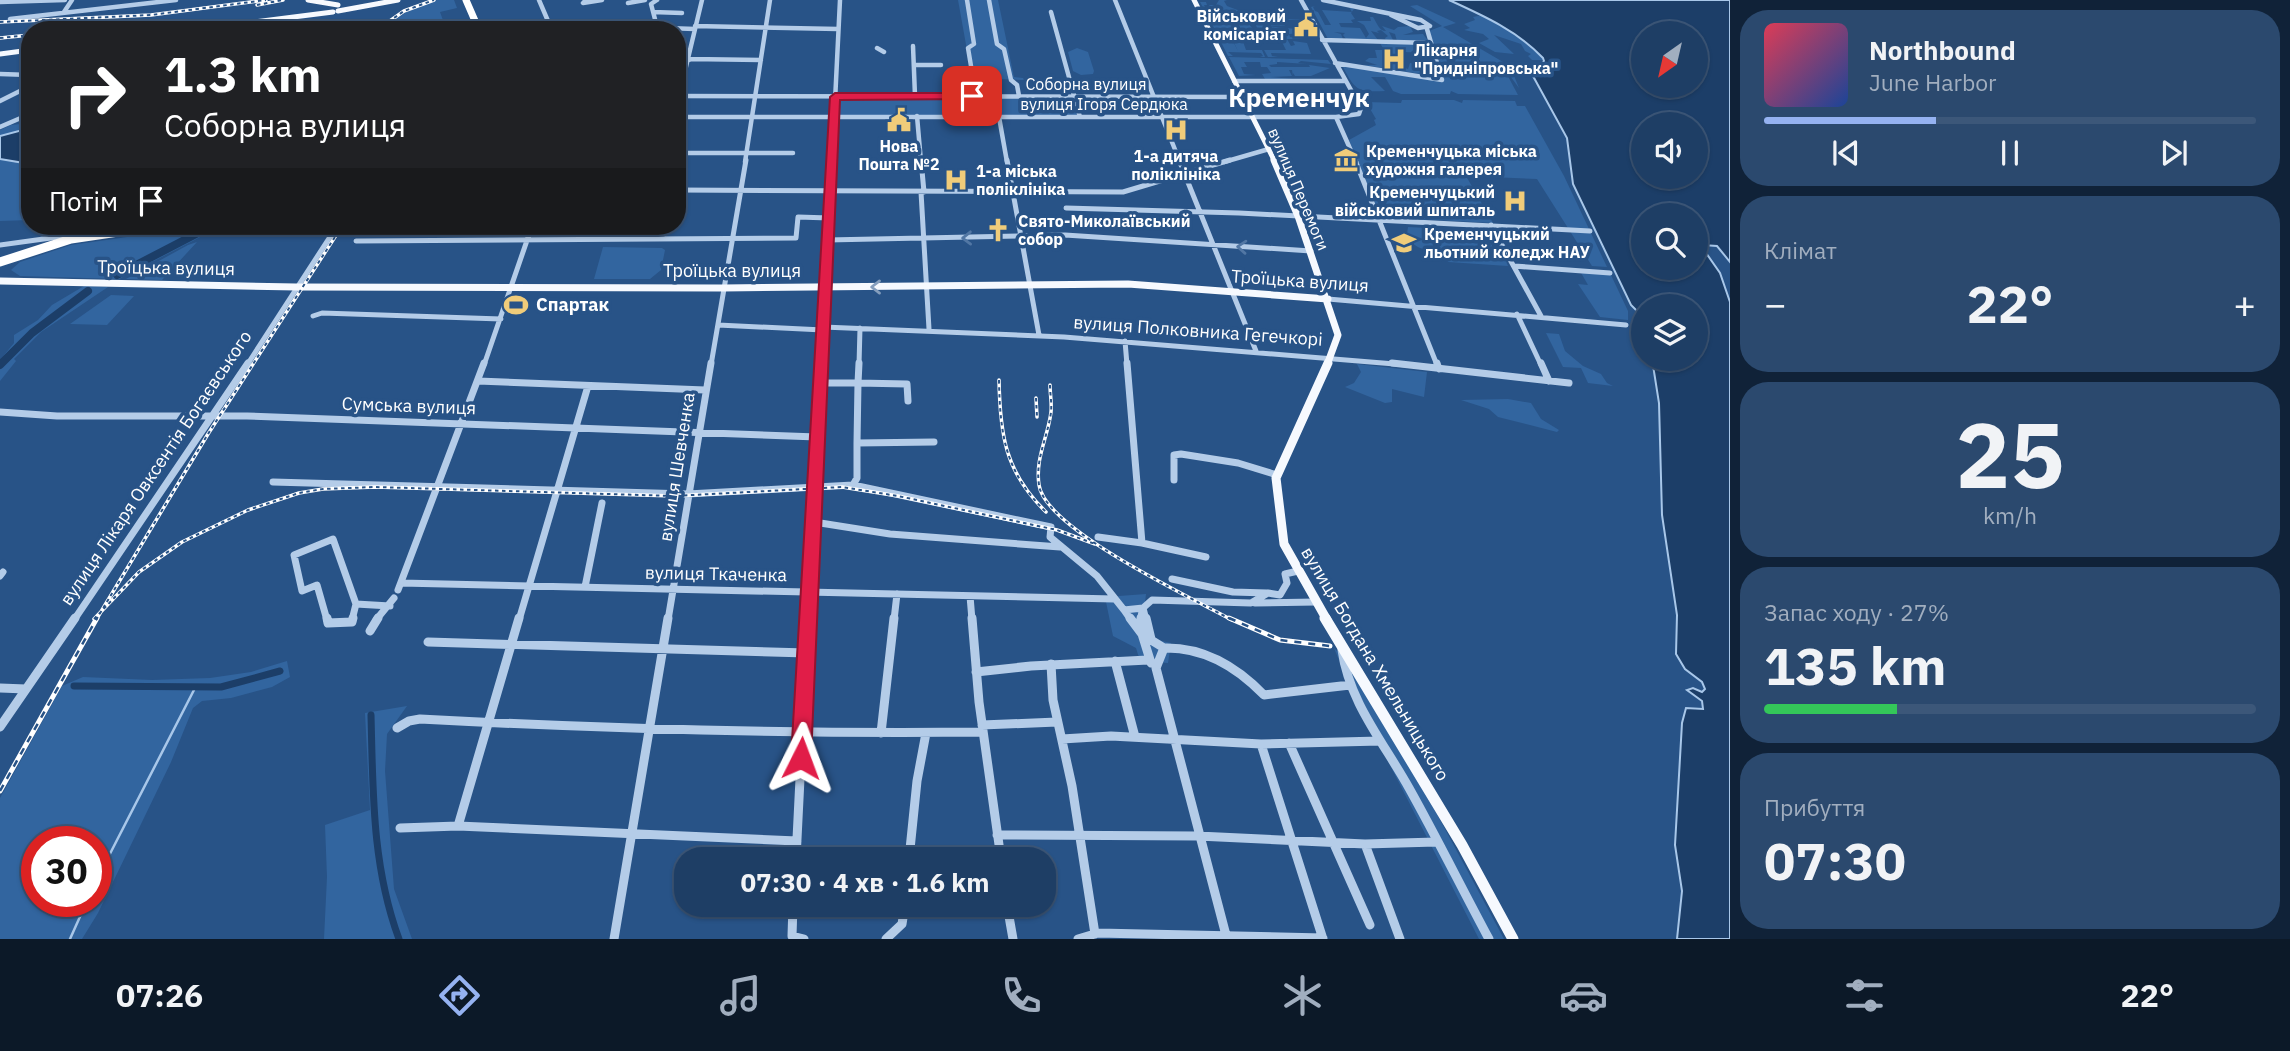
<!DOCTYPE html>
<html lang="uk">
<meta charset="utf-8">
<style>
:root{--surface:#1e3e65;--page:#2b496e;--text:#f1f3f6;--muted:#a1aebf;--line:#3c5779;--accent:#95b2f1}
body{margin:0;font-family:"IBM Plex Sans",sans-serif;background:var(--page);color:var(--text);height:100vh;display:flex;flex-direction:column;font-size:26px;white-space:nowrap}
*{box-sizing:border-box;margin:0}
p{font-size:23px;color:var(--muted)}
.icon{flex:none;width:38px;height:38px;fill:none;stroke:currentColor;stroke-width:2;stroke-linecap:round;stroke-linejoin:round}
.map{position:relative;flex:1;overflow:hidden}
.panel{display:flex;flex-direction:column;gap:10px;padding:10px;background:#102238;width:560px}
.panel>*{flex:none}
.guide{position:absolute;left:21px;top:21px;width:665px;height:214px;border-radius:28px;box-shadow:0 2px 5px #0004,0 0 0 2px var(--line);background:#202124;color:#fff;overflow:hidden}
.needle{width:46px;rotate:214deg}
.buttons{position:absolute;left:1631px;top:21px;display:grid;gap:14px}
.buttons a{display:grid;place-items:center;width:77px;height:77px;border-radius:50%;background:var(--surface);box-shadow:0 2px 5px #0004,0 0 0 2px var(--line);font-size:35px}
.speed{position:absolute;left:21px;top:826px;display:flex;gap:14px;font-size:35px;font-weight:700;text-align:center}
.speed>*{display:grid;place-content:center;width:91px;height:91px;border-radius:50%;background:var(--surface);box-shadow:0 2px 5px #0004,0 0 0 2px var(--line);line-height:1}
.speed .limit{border:10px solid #d22;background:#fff;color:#111}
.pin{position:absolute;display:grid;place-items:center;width:60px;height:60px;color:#fff;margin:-30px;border-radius:14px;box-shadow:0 4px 10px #0006}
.me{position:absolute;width:77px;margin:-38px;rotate:3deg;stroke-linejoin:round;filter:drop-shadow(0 0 5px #0008)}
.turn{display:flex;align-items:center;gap:24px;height:147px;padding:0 28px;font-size:32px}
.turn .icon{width:91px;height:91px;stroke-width:2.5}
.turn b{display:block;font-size:49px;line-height:60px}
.then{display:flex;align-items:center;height:66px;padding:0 28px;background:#0003;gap:14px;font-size:26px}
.big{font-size:52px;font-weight:700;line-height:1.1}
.panel .widget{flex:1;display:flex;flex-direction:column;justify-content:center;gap:10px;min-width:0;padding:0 24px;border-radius:28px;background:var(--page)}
.panel .dial{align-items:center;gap:0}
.dial b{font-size:91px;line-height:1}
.song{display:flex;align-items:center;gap:21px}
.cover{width:84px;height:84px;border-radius:10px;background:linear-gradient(135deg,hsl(350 70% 55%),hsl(220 70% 35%))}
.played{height:7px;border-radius:4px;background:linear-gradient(90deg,var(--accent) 35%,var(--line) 35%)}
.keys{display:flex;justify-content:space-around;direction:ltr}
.heat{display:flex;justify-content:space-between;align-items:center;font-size:38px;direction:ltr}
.charge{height:10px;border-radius:5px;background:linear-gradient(90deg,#34c759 27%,var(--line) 0)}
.trip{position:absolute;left:674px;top:847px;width:382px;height:70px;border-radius:28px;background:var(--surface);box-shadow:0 2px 5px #0004,0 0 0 2px var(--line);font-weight:700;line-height:70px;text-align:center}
.menu{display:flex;height:112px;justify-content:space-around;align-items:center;background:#0c1928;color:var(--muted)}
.menu .icon{width:49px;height:49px}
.menu .current{color:var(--accent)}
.menu b{font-size:32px;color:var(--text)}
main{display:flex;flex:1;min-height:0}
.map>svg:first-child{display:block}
</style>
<main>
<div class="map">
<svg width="1730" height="939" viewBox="0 0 1730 939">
<rect width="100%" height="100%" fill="#285387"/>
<path fill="#32659f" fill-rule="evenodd" d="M437 0H454L457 8 440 12 444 23 413 30H380L408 11Z
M958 0H998L1014 77 1023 78 1024 80 972 78Z
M1219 0H1227L1224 1 1227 6 1248 14 1249 21 1236 19V22L1249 24 1252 28 1246 30 1262 33 1253 29 1257 28 1256 25H1262L1258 19H1262L1265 23H1276L1273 16H1276L1279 26V19H1307L1282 20 1285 26H1263L1297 29 1298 33H1304L1289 34 1290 37 1305 39H1287L1291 46 1295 45 1293 41 1307 43 1311 54 1271 53 1272 56 1278 57H1268L1264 50H1286L1280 38 1241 36 1246 50H1262L1265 57H1260L1263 56 1261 53 1228 52 1233 56H1228L1215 30H1227L1238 51 1229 32 1233 29 1214 28 1200 2H1206L1207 5H1204L1211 20H1217L1209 5H1216Z
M1417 5 1456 23 1443 27 1510 66 1519 88 1502 65 1518 95 1458 94 1451 91 1450 94H1401L1393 91 1385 77H1371L1385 91C1356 92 1355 90 1342 65L1443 80 1429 31 1442 26 1410 6Z
M1315 6 1313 7 1315 11 1318 12 1325 25H1331L1322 10 1352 12 1349 7 1354 9 1351 13 1355 19 1351 20 1353 23H1339L1341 27 1360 28 1366 38 1369 34 1364 25 1357 21H1371L1370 17H1373C1377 23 1379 31 1386 31L1382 26 1394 30 1398 27 1410 26 1413 32 1403 35 1423 34 1429 42 1397 41 1395 34 1389 32 1393 40 1386 41 1385 38 1388 36 1381 30 1377 31 1379 33 1371 31 1378 40 1346 39 1343 35 1345 33 1334 32 1341 34 1343 39H1328L1311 7Z
M1483 15 1523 34 1524 40 1544 60H1532L1528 56 1531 54 1525 51 1521 44 1494 35 1514 54 1495 52 1479 43 1489 39 1483 34 1464 30 1470 28 1464 24 1475 20 1473 17Z
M1380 43 1428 44 1430 53 1403 52 1405 68 1408 69 1410 63 1419 64 1421 70 1434 72V76L1363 65H1377L1365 61 1369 58H1377L1375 50H1384Z
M1077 48 1088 52 1094 71 1093 74 1081 75 1073 71 1068 52Z
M1229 57 1328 60 1331 64 1301 61 1298 63 1307 64 1277 62V64L1269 65 1271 67H1310L1309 65 1330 68 1311 76H1295L1293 73V76L1292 70H1289L1292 76 1271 77 1293 79H1265L1262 74 1271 73 1267 67H1261L1260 62H1244L1247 67H1241L1244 74 1256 75 1239 76Z
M1075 96 1080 117H837L838 97Z
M1402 100H1454L1462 103 1463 100 1515 101 1517 106H1525L1564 176 1607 267 1592 266 1537 179 1466 176 1493 223 1381 217 1349 140 1376 125 1374 120 1376 119 1366 102 1401 103Z
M30 123V220L0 221V130L11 125Z
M204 226 209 229 204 235 119 279 20 276 11 270 20 262 71 245Z
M1408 227 1486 231 1487 233 1481 234 1491 240 1494 247 1487 254 1495 255 1497 260 1506 261 1508 266 1448 262 1446 257 1439 256 1437 251C1424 250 1412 248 1407 234Z
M197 242 162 280 126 279 188 245Z
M603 247 662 248 665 250 661 270 650 279H594Z
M1580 271 1610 273 1628 311V320L1600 317 1578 284 1588 285Z
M84 286 108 287 41 332 14 359 16 361 0 381V360L14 343V335L38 320 52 305Z
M111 295 134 296 107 325 70 324Z
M1546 333 1559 334 1565 351 1583 366 1601 374 1607 383 1613 386 1588 383 1581 368 1563 367Z
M1357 364 1427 372 1424 397 1392 389V402L1385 403 1345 387 1354 383 1361 372Z
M1508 399 1531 403 1541 419 1559 430 1557 432 1498 417 1489 409 1461 400Z
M1146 594 1145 603 1153 639 1171 643 1168 663 1140 661 1136 648 1113 636 1105 597Z
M1334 648 1350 664 1438 816 1504 939H1479L1350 687Z
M287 661 290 677 272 687 231 698 202 701 193 708 171 762 98 913 82 939H0V798L62 686 83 677 152 680 210 678 251 672ZM37 842H96V901H37Z
M407 706 387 734 385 771 394 889 412 939H324L327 877 325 825 370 810 365 713Z"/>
<path fill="#1c3e68" stroke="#a8c7e9" stroke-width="2" fill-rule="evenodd" d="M1449 0H1730V262L1717 246 1703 245 1704 250 1720 273 1730 302V939H1677L1682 891 1675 845 1682 723 1686 708 1703 709 1702 701 1687 690 1693 688 1702 692 1705 689 1702 682 1685 669 1676 654 1677 615 1662 515 1659 403 1652 359H1696V306H1643V317L1631 305 1573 184 1567 138 1533 76 1544 61 1543 58C1518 31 1482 15 1449 0ZM1696 33V86H1643V33ZM1696 124V177H1643V124ZM1696 215V268H1643V215Z
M30 128V152L26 158 30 157V164L0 159V136Z"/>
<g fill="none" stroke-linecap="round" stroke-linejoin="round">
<path stroke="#a8c7e9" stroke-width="2.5" d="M96 881 195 688
M70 939 87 901"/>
<path stroke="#1c3e68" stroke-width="7" d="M74 686 221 687 280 671
M371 715C373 792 372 866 399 939"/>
<path stroke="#1c3e68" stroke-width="8" d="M117 275 196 234
M0 365 32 333 88 291"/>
<path stroke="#b4cce8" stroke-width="4.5" d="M586 0 583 3 602 0
M657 0 651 4 656 23 666 28 695 29
M967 0 974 44 968 48 973 78 972 96
M989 0 997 44 1004 49 1011 80 1017 85 1019 96
M1115 0 1180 162
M1323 0 1421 20 1430 26 1418 28 1391 15
M0 2 65 0
M628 3 645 0
M64 12 72 0
M653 12 682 13
M1051 12 1080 117
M10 19 176 0
M695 26 838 29
M500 30 548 21 539 0
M1322 40 1431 43
M913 46 915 96
M877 48 884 52
M690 59 761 60
M677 60H689
M1335 63 1442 80 1427 29
M914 65H941
M0 74 30 75
M1234 81H1344
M677 96 1242 97
M679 96 702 0
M0 101 30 86
M917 116 921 162
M677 117H1336L1359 114 1361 108 1301 0
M999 117 1007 162
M1336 117 1356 162
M0 127 30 114
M677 153H793
M745 162 770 0
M832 162 840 0
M1224 162 1269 149"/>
<path stroke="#b4cce8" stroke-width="5" d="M921 160 924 192
M1007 160 1039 335
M1179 160 1256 351
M1355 160 1437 365
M677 190 1123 192 1230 160
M921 192 929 329
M1066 208 1239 213 1590 231
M1491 225 1541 316
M827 240 1065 235 1311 251
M356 241 796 238 798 217 829 218
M0 245 58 237H62V241
M1514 266 1610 273
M1328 299 1626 325
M1517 314 1541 365
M313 316 322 313 501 319
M718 325 823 330
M823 327 1064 337 1407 365
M1125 341 1127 365
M247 365 337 226
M484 365 532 226
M711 365 746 160
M821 365 832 160
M859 365 860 328"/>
<path stroke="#b4cce8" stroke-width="7" d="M859 363 858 383 907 384 908 401
M1127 363 1142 543
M1392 363 1569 383
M1437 363 1439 369
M1541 363 1549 381
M478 381 705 390
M820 383H858L857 443 934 442
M0 412 57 416H247L817 437
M1174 480V455L1181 454 1238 463 1277 475
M273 482 688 494 853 485 1051 527 1050 537 1097 576 1124 610 1143 608 1140 620
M853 485 857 478V443
M814 522 890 534 1060 547
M1098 537 1142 543 1206 557
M0 576 3 572
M1172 579 1233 592 1267 593
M401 583 1114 599
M585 587 602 503
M398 590 484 363
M970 596 972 620
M1255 603 1316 602
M356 604 390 606
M1124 610 1131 620
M74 620 248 363
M327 620 317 585 302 591 294 555 333 539 356 604
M352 620 356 604
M376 620 394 598
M519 620 588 386
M668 620 711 363
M808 620 821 363
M894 620 897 594
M1146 620 1143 608 1152 600 1251 603 1268 593 1280 595 1287 583 1285 574 1298 571"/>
<path stroke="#b4cce8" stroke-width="9" d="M327 618 328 623 352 622 353 618
M972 618 979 702 1001 859
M1130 618 1142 634 1151 663
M1141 618 1143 635 1164 648 1156 668 1227 939
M1146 618 1151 639
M370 631 378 618
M428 642 807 653
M1164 648C1204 647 1237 667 1264 695L1350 685
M1342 650C1349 702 1384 743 1409 788 1437 838 1462 889 1489 939
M1115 661 1135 737
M1051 664 1053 700 1072 786 1095 934
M976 672 1031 666 1148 660
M0 688 26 689
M982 725 1057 722
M0 727 75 618
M397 728 409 721 420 719C607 729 795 734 983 732
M881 733 894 618
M1062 739 1111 736 1261 744 1380 741
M1289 743 1370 925
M1261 744 1323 939
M458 826 519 618
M400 828 458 826 797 841
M997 835 1198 836 1365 844 1436 842
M1365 844 1400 939
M796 859 808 618
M909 859 917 781 926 733
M793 905 792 936 804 939
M1007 905 1013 939
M614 939 668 618
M886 939 902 924 905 905
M1078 939 1098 933 1323 938"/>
<path stroke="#f6f9fe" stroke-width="5" d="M308 0 338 5
M1194 0 1275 162
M338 11 398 0
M190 30 333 12
M0 54 30 50"/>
<path stroke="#f6f9fe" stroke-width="7" d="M1274 160 1298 216 1338 335 1327 365
M0 281 296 287 723 288 1128 284 1328 299"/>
<path stroke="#f6f9fe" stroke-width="9" d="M1327 620 1284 544 1276 478 1328 363"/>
<path stroke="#f6f9fe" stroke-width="11" d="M1325 618 1462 845 1513 939"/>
<path stroke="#fff" stroke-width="7" d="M466 0 479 30"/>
<path stroke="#fff" stroke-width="9" d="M0 262 71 239 159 226"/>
<g stroke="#fff" stroke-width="3.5">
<path id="rail-far1" d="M257 5 283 0
M0 22 151 15 266 0
M377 30 404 11 434 0
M0 38 30 35
M999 380C1000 435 1005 472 1046 512
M1050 385C1050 394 1052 403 1051 412 1048 437 1035 458 1039 485 1045 529 1192 598 1232 620
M1036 398 1037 417
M94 619 139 572 182 542 248 510 299 493 323 489 375 487 674 496 842 487 898 496 1057 530 1095 544
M96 620 208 434 342 226"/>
</g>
<g stroke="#fff" stroke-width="5">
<path id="rail" d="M1229 618 1280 640 1330 646
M0 791 97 618"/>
</g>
<use href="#rail-far1" stroke="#285387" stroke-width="2" stroke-dasharray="3.5" stroke-linecap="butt"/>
<use href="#rail" stroke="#285387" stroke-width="2.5" stroke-dasharray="7" stroke-linecap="butt"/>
</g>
<defs><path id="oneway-chevron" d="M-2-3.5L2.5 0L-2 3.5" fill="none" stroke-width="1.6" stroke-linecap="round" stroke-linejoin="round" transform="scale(1.75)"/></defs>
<g stroke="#5277a4">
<use href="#oneway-chevron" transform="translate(967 238) rotate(179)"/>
<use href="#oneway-chevron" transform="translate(1242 247) rotate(-176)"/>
</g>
<use stroke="#859ebd" href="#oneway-chevron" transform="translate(876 287) rotate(180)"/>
<path fill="#e11d48" stroke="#92132f" stroke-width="2" d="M835 93H972L978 96 972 99 840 100 811 758 808 765 801 768 794 765 791 758 830 97Z"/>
<defs>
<g id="civic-bare" transform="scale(1.89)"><path d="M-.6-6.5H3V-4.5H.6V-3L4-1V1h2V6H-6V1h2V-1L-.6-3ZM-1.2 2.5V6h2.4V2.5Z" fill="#f0cc7a" stroke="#285387" stroke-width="2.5" paint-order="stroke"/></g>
<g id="hospital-bare" transform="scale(1.89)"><path d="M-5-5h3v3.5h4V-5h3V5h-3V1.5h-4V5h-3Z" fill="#f0cc7a" stroke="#285387" stroke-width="2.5" paint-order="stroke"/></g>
<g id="museum-bare" transform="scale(1.89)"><path d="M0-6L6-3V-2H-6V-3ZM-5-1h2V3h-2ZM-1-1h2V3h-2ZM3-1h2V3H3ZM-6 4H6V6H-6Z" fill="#f0cc7a" stroke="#285387" stroke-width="2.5" paint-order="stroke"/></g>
<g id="church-bare" transform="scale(1.89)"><path d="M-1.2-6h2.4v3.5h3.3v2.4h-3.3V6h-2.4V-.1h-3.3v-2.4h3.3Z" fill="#f0cc7a" stroke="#285387" stroke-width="2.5" paint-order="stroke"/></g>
<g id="university-bare" transform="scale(1.89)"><path d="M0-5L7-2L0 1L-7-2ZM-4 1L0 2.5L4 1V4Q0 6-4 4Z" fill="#f0cc7a" stroke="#285387" stroke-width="2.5" paint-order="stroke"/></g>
<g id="stadium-bare" transform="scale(1.89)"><path d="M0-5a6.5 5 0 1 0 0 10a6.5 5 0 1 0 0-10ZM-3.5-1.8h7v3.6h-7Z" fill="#f0cc7a" stroke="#285387" stroke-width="2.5" paint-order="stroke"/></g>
</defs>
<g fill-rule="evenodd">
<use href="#civic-bare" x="1306" y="25"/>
<use href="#hospital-bare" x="1394" y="59"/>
<use href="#civic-bare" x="899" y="120"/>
<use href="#hospital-bare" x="1176" y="130"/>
<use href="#museum-bare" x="1346" y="160"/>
<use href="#hospital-bare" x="956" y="180"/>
<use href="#hospital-bare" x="1515" y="201"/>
<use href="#church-bare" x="998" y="230"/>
<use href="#university-bare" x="1404" y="243"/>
<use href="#stadium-bare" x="516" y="305"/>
</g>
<g text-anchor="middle" stroke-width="7" stroke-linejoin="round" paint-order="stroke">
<g font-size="16" font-weight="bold" fill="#fff" stroke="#285387" text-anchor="start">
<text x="1286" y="22" text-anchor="end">Військовий<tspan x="1286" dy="18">комісаріат</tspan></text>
<text x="1414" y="56">Лікарня<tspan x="1414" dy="18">"Придніпровська"</tspan></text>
<text x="899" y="152" text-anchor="middle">Нова<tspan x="899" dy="18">Пошта №2</tspan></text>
<text x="1366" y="157">Кременчуцька міська<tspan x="1366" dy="18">художня галерея</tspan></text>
<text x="1176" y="162" text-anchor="middle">1-а дитяча<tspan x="1176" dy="18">поліклініка</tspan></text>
<text x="976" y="177">1-а міська<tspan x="976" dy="18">поліклініка</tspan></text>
<text x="1495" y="198" text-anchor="end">Кременчуцький<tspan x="1495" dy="18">військовий шпиталь</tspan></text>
<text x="1018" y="227">Свято-Миколаївський<tspan x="1018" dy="18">собор</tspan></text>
<text x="1424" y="240">Кременчуцький<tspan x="1424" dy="18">льотний коледж НАУ</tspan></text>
</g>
<g font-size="16" fill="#fff" stroke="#285387">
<text x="1086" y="90">Соборна вулиця</text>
<text x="1104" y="110">вулиця Ігоря Сердюка</text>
<text transform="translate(1299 189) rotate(67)" y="6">вулиця Перемоги</text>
</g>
<g font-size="18" fill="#fff" stroke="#285387">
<text transform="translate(166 268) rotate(1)" y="6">Троїцька вулиця</text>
<text x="732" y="277">Троїцька вулиця</text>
<text transform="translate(1300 281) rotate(4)" y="6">Троїцька вулиця</text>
<text transform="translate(1198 331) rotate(4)" y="6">вулиця Полковника Гегечкорі</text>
<text transform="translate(409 406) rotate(2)" y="6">Сумська вулиця</text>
<text transform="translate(677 467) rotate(-81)" y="6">вулиця Шевченка</text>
<text transform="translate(156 468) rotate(-56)" y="6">вулиця Лікаря Овксентія Богаєвського</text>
<text transform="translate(716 574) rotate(1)" y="6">вулиця Ткаченка</text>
<text transform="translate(1375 664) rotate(59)" y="6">вулиця Богдана Хмельницького</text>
</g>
<g font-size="18" font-weight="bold" fill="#fff" stroke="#285387" text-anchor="start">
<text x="536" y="311">Спартак</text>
</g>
<g font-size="26" font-weight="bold" fill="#fff" stroke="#285387">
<text x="1299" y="107">Кременчук</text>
</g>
</g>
</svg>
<div class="buttons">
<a><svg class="needle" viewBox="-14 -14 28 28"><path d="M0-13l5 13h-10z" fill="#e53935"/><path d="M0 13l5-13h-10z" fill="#a1aebf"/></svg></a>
<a><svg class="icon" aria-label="sound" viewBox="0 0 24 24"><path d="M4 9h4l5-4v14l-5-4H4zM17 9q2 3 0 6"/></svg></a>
<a><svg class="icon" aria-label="search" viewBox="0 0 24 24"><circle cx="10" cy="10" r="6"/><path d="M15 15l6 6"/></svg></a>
<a><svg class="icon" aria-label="layers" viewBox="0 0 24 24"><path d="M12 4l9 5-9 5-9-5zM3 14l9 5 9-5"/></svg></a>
</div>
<div class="speed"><div class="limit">30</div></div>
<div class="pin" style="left:972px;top:96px;background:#d93025"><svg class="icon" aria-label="arrive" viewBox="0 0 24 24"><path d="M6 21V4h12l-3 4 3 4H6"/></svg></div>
<svg class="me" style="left:801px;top:758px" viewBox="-20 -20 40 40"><path d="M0-17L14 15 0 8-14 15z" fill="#e11d48" stroke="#fff" stroke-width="4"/></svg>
<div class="trip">07:30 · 4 хв · 1.6 km</div>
<div class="guide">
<div class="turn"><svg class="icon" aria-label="right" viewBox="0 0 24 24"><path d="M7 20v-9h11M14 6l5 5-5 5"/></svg><div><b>1.3 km</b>Соборна вулиця</div></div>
<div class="then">Потім<svg class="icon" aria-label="arrive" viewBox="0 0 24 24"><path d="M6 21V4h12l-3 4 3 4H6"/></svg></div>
</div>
</div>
<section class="panel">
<div class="widget">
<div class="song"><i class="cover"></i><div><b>Northbound</b><p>June Harbor</p></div></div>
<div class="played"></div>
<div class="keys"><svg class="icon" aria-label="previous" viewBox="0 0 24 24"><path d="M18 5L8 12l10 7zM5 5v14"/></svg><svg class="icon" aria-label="pause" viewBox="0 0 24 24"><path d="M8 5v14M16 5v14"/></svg><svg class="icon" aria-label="next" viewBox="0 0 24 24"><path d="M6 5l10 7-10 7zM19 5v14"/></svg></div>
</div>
<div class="widget"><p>Клімат</p>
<div class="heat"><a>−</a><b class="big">22°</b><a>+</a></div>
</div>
<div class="widget dial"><b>25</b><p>km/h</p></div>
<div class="widget"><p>Запас ходу · 27%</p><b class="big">135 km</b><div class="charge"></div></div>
<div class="widget"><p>Прибуття</p><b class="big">07:30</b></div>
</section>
</main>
<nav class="menu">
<b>07:26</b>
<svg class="icon current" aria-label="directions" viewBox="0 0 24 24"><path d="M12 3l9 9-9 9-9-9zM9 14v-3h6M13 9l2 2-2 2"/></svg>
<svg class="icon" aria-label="music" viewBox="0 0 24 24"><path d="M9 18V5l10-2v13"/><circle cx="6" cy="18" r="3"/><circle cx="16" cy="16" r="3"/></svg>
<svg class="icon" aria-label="phone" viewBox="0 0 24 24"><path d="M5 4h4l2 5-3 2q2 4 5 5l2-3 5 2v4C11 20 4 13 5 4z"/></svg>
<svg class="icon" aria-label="climate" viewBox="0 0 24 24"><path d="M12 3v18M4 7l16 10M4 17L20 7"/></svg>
<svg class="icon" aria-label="car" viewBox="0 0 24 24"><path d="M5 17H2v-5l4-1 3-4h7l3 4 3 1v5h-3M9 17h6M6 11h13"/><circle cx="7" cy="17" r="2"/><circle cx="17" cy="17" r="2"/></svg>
<svg class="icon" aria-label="filters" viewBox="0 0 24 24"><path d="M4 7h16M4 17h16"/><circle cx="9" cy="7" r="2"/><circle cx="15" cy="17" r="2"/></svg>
<b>22°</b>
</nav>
